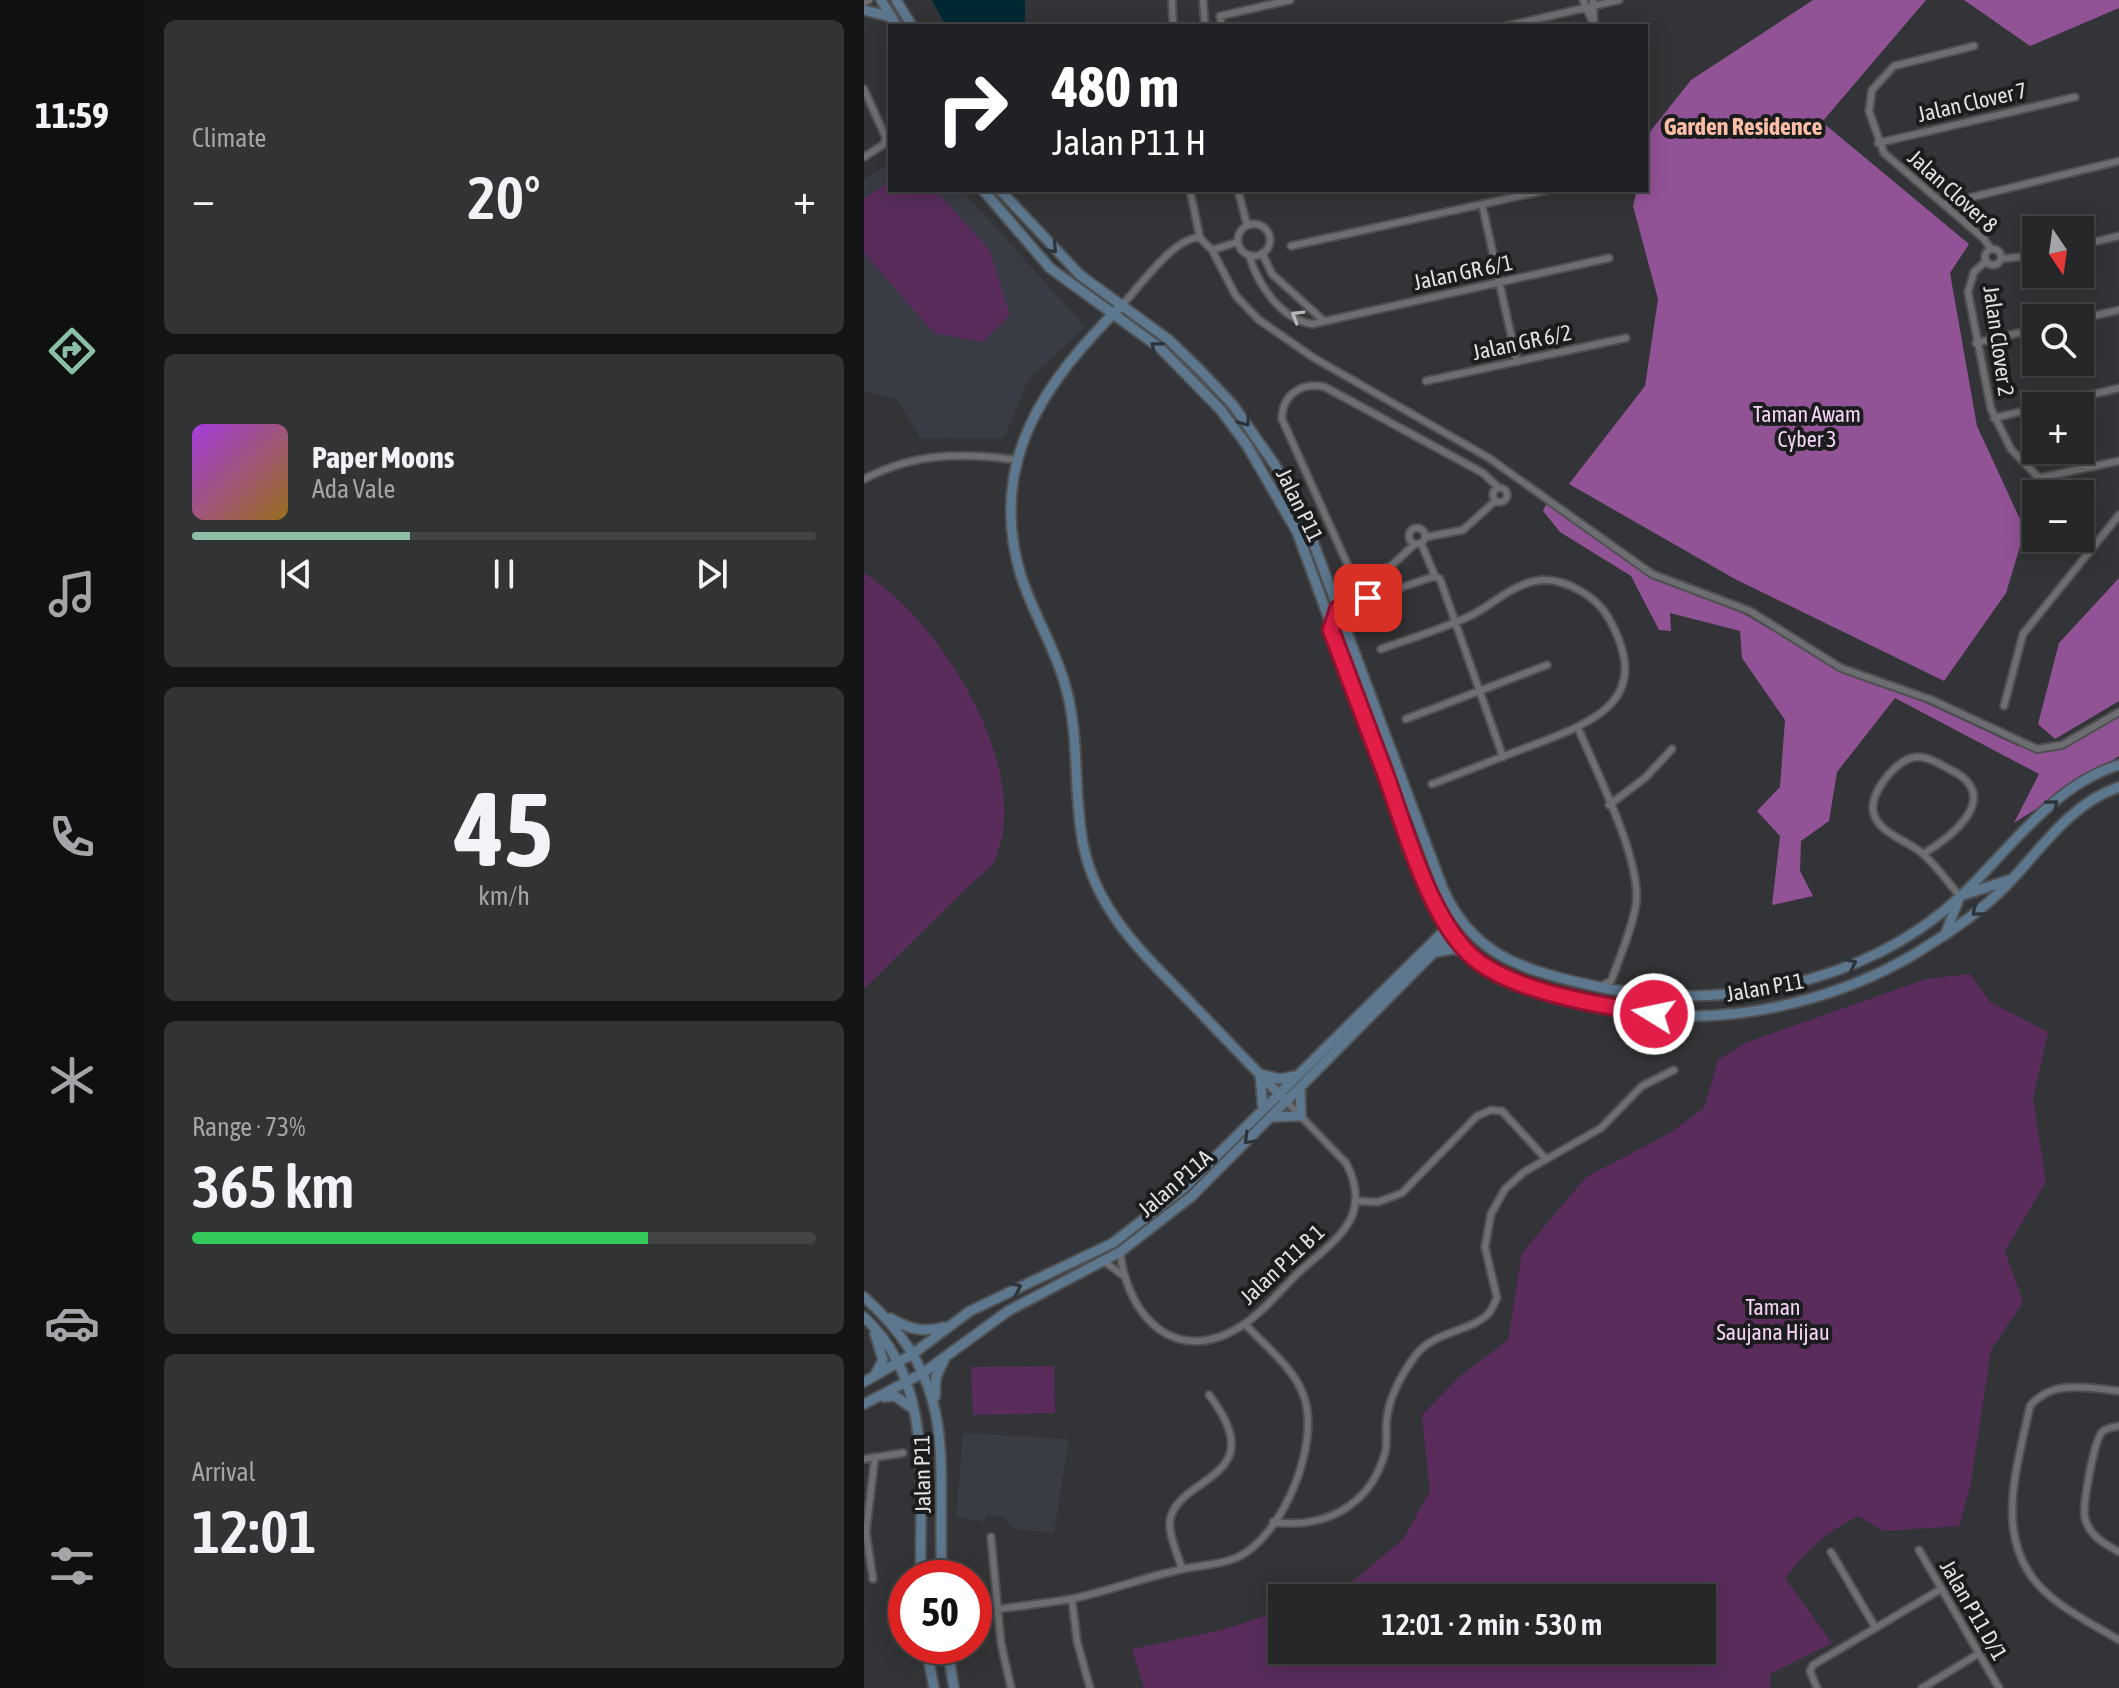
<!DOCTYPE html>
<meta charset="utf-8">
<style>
:root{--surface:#262729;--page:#323335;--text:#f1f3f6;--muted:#a4a5a8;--line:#424446;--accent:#8abfa5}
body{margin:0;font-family:"Asap Condensed",sans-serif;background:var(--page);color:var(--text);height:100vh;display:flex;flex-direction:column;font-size:30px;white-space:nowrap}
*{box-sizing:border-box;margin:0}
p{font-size:26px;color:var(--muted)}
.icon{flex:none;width:44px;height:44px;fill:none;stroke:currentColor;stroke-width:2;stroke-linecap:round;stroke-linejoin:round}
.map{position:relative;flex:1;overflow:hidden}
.panel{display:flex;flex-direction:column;gap:20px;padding:20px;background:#151517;width:720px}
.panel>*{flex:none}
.hud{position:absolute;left:24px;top:24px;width:760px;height:168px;border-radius:0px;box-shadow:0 4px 20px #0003,0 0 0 2px var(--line);background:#202124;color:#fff;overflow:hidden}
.needle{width:52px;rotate:167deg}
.buttons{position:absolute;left:1158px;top:216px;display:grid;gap:16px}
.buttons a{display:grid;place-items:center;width:72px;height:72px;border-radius:0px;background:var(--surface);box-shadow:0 4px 20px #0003,0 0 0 2px var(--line);font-size:40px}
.speed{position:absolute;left:24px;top:1560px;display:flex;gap:16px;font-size:40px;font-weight:700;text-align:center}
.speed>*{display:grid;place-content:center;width:104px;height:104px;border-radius:50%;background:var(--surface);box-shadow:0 4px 20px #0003,0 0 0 2px var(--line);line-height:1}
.speed .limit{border:12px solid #d22;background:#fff;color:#111}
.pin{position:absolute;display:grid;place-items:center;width:68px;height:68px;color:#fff;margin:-34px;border-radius:16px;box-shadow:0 4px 12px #0006}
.me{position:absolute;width:88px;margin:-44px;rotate:280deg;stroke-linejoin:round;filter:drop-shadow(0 0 6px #0008)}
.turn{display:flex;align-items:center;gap:28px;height:168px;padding:0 32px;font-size:36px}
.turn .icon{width:104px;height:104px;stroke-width:2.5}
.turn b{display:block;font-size:56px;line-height:68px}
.big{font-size:60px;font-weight:600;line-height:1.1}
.panel .widget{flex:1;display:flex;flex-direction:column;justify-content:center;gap:12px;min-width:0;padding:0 28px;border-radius:12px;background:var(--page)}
.panel .dial{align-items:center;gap:0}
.dial b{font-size:104px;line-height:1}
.song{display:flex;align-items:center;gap:24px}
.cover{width:96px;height:96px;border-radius:12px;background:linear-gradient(135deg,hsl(280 70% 55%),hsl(40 70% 35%))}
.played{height:8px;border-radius:4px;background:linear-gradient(90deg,var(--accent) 35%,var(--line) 35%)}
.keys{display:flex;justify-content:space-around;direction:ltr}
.heat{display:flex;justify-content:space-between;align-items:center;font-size:44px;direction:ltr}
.charge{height:12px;border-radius:6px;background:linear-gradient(90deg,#34c759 73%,var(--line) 0)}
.trip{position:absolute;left:404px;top:1584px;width:448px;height:80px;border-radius:0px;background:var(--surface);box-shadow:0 4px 20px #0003,0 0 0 2px var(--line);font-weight:600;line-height:80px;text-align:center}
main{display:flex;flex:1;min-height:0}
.menu{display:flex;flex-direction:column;width:144px;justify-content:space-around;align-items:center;background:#0f1010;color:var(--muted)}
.menu .icon{width:56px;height:56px}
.menu .on{color:var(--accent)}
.menu b{font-size:36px;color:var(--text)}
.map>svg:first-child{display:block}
</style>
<main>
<nav class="menu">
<b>11:59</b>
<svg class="icon on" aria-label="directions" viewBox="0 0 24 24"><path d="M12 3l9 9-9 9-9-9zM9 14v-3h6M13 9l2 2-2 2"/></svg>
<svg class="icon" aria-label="music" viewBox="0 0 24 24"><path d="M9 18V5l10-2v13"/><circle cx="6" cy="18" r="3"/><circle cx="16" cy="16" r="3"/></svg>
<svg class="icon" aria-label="phone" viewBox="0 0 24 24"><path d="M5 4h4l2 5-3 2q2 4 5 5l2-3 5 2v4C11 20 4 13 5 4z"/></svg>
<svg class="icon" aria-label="climate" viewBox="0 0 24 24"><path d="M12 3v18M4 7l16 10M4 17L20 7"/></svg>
<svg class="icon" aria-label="car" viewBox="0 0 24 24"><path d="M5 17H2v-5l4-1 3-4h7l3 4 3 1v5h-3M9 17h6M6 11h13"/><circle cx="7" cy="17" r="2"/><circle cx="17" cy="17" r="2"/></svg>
<svg class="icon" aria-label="filters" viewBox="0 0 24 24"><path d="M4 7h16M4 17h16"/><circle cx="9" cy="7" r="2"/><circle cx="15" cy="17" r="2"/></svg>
</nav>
<section class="panel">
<div class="widget"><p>Climate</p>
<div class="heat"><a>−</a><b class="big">20°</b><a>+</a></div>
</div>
<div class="widget">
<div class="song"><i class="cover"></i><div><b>Paper Moons</b><p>Ada Vale</p></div></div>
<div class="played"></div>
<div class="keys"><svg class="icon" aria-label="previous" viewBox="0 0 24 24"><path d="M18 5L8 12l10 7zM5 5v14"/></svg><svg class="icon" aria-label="pause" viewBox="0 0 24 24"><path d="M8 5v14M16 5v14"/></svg><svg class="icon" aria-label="next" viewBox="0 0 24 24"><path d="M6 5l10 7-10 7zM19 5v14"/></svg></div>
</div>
<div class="widget dial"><b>45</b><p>km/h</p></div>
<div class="widget"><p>Range · 73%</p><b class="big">365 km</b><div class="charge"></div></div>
<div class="widget"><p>Arrival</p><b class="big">12:01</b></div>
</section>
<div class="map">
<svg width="1255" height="1688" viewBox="0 0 1255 1688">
<rect width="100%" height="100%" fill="#333437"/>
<path fill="#3a3c45" d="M26 163V190H98L221 327 164 380 140 438 57 439 33 399 0 391V180Z
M99 1433 205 1439 190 1533 150 1529 139 1516 123 1515 121 1522 92 1517Z"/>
<path fill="#592c5c" d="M26 181V190H71L125 249 146 315 119 342 70 333 0 253V199Z
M0 573C78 622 170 769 131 860 127 869 111 879 105 886 70 920 35 955 0 989Z
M1106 974 1126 1002 1184 1032 1169 1099 1182 1182 1141 1251 1159 1302 1127 1350 1106 1488 1095 1526 1020 1531 994 1516C962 1532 943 1550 921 1578L968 1643 906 1674V1688H280L268 1649 362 1629 418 1610V1650H838V1598H455L480 1589 540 1538 566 1491 558 1415 596 1376 644 1340 658 1253 722 1177 806 1133 840 1108 854 1060 881 1043 1062 979Z
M190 1366 191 1413 109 1415 107 1367Z"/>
<path fill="#925396" d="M949 0H1062L958 122 1105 244 1086 273 1113 426 1161 530 1142 593 1080 681 871 579 705 484 781 386 794 299 769 206 773 190H782L785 133 827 80Z
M1100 0H1255V8L1166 46Z
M683 502 789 578 859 602 916 635 1154 746 1192 751 1255 717V756L1150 823 1175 774 1031 698 973 772 965 821 937 841 936 871 949 896 908 905 916 836 893 811 916 787 921 720 878 658 876 631 806 613 807 631 795 630 767 576 696 532 679 511Z
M1255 578V701L1191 739 1174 724 1195 643Z"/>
<path fill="#002833" d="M68 0H161V26H82Z"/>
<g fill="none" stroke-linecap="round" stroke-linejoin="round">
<g stroke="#4f5052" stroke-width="10">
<path id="street" d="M308 0 309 26
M339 0 341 26
M719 0 729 23
M729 0 730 26
M0 3 5 0
M358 26 356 16 426 0
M643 26 755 0
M1110 46 1030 66 1008 90 1005 111 1020 153 1120 239 1127 249
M0 89 22 138 19 145 0 157
M1014 143 1211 97
M326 190 336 238 348 250 372 296 395 320 450 358 625 458 788 574 886 611 977 668 1068 700 1173 749 1198 745 1255 712
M374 190 383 225
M618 204 653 362
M1080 204 1255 161
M374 240a16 16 0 1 1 32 0a16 16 0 1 1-32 0Z
M1216 245 1255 236
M427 246 683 190
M1121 257a8 8 0 1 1 16 0a8 8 0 1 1-16 0Z
M348 250 374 242
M398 253 408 274 460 321
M385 255C393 283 416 319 448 324L745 258
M1137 259 1172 255
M1122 261 1110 272 1104 292 1127 409 1147 449 1175 478 1255 461
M259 304C276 286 312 235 336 238
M1216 319 1255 310
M1112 343 1172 329
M562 381 762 338
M1180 406 1255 388
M1130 418 1172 408
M0 479C50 453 98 452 153 460
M629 495a7 7 0 1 1 14 0a7 7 0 1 1-14 0Z
M545 536a8 8 0 1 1 16 0a8 8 0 1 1-16 0Z
M562 537 599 530 631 501
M557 543 571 576 576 579 639 757
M551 544 528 565 505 578 486 570 418 419C418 394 438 382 461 387L619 473 635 488
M474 609 571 576
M517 649C547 638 579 629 608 615 631 603 651 582 678 580 702 579 732 596 744 617 792 701 730 722 664 747 632 759 600 772 568 784
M1140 706 1159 634 1255 515
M542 719 683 665
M714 728C732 771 778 860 772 904 768 929 756 957 747 981L737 986
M745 805 781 778 808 749
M1059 854C1089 836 1139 796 1087 770 1077 765 1064 756 1052 757 1037 758 1022 776 1015 788 1010 797 1006 807 1011 817 1019 835 1045 841 1059 854 1073 866 1084 883 1096 896
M492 1201 514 1202 538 1193 613 1116 627 1110 638 1111 681 1158
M256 1252C264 1319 313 1368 379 1325 399 1312 416 1291 433 1274 451 1257 478 1239 488 1216 495 1198 491 1180 482 1163L423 1102
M238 1260 260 1276
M1255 1391C1224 1388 1188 1379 1166 1406 1152 1472 1126 1547 1187 1597 1207 1614 1232 1626 1255 1640
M1255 1426C1249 1427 1242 1428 1238 1432 1230 1441 1218 1506 1221 1518 1225 1536 1241 1544 1255 1552
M0 1459 39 1453
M409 1522C461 1529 506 1506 521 1453 524 1442 521 1429 523 1417 526 1395 538 1374 551 1356 569 1331 606 1332 624 1314 628 1310 631 1302 633 1298L621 1247 627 1214 641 1189 660 1172 737 1128 778 1086 810 1070
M127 1537 137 1643 147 1688
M1055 1550 1135 1688
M967 1552 1011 1627
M318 1569C314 1555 304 1534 306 1520 314 1475 410 1479 345 1395
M9 1579 2 1532 11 1457
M208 1599 213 1641 226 1688
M134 1609C158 1606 183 1603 207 1599 245 1591 281 1577 319 1569 337 1565 355 1565 372 1558 419 1537 458 1442 439 1394 429 1367 399 1344 381 1324
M953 1688 946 1671 949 1665 1077 1589
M1058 1688 1114 1654"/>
</g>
<g stroke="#4f5052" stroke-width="13">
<path id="secondary" d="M17 0 33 26
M32 0 48 26
M0 10 28 17
M119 190 186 268 296 348 356 409 382 444 433 532 553 858C568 893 582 936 614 961 639 981 674 988 704 996 741 1005 779 1014 817 1016 902 1018 995 991 1065 945 1091 929 1116 911 1138 890 1174 854 1204 804 1255 787
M136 190 216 275 305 340 338 372 369 405 411 465 444 528 579 889C607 952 653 968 717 983 846 1015 999 988 1098 895 1145 850 1190 784 1255 765
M259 304C182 380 122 461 157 576 169 614 192 649 202 688 216 739 209 792 219 844 233 914 283 957 330 1006 361 1038 391 1070 423 1102
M1081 935 1096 896 1148 879
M572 952 589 949 604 952
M396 1074 399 1109
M399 1075 416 1079 431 1076
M407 1117 437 1116 436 1088
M0 1297C99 1385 72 1462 78 1578
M0 1317C73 1384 54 1491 57 1578
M26 1318C45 1329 59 1333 80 1327
M11 1334 19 1360 11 1375
M0 1382 50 1353 106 1311 249 1243 320 1188 588 923
M20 1397 31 1396 48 1408
M71 1397 72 1377 81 1358
M0 1404 59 1373 144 1311 256 1252 328 1196 592 930
M62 1646 70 1688
M83 1646 90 1688"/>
</g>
<use href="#street" stroke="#6d6e71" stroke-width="6"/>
<use href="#secondary" stroke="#5d778e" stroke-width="9"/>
</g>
<defs><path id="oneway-chevron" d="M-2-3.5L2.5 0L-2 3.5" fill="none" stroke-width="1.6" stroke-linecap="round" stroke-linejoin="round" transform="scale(2)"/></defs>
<g stroke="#2c3339">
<use href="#oneway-chevron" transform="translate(188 248) rotate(47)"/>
<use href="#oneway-chevron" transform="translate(292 347) rotate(-142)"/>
<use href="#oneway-chevron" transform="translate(381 421) rotate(54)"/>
<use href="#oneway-chevron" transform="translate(1189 805) rotate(-40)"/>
<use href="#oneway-chevron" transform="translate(1113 911) rotate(141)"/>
<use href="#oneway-chevron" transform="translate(987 964) rotate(-25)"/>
<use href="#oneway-chevron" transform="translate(385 1139) rotate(135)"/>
<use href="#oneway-chevron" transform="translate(152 1288) rotate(-25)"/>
</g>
<use stroke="#bababc" href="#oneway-chevron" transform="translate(433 316) rotate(-149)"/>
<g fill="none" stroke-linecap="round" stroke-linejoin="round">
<g stroke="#92132f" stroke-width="20">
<path id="route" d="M504 598 474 609 467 630C485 678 503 725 521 773 541 827 567 928 616 963 660 994 737 1005 790 1014"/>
</g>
<use href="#route" stroke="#e11d48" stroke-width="14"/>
</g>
<g text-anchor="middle" stroke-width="8" stroke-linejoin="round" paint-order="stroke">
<g font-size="22" fill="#e3e3e5" stroke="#1b1c1d">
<text transform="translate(1108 102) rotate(-13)" y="8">Jalan Clover 7</text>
<text transform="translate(1089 191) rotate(42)" y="8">Jalan Clover 8</text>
<text transform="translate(599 272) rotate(-12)" y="8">Jalan GR 6/1</text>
<text transform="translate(1135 341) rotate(82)" y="8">Jalan Clover 2</text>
<text transform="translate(658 342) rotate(-12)" y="8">Jalan GR 6/2</text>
<text transform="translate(436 505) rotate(64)" y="8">Jalan P11</text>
<text transform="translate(901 987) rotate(-10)" y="8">Jalan P11</text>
<text transform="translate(311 1183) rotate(-41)" y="8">Jalan P11A</text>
<text transform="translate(418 1264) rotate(-43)" y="8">Jalan P11 B 1</text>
<text transform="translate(58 1474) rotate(-91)" y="8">Jalan P11</text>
<text transform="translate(1110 1610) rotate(60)" y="8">Jalan P11 D/1</text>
</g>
<g font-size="22" fill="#f6d3f7" stroke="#1b1c1d">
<text x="943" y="422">Taman Awam<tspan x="943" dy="25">Cyber 3</tspan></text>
<text x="909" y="1315">Taman<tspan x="909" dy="25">Saujana Hijau</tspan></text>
</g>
<g font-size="24" font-weight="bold" fill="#fcbea5" stroke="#1b1c1d">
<text x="879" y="135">Garden Residence</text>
</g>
</g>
</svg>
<div class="buttons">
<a><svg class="needle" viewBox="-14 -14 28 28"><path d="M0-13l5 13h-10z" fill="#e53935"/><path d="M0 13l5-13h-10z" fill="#a4a5a8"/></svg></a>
<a><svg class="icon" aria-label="search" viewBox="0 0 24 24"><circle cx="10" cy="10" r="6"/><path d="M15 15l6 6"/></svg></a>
<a>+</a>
<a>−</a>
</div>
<div class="speed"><div class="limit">50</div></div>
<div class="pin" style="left:504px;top:598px;background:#d93025"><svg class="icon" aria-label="arrive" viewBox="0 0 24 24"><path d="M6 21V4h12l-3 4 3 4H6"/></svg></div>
<svg class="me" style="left:790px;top:1014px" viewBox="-20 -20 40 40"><circle r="17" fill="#e11d48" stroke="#fff" stroke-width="3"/><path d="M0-11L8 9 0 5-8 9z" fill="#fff"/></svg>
<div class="trip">12:01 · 2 min · 530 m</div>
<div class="hud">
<div class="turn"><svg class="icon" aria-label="right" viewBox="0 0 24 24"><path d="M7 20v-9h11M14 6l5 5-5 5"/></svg><div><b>480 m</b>Jalan P11 H</div></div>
</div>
</div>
</main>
